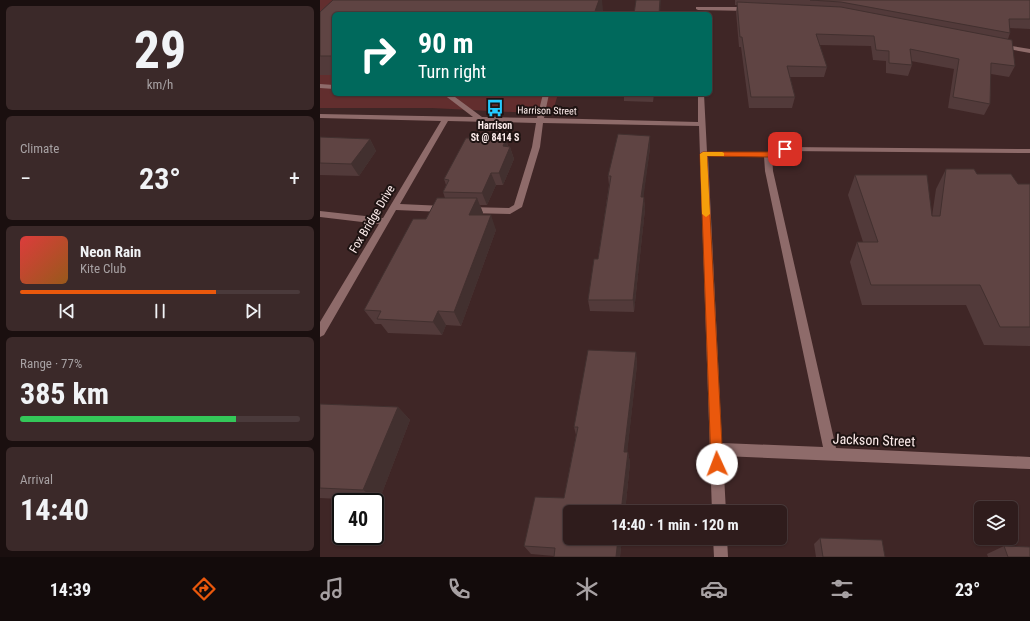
<!DOCTYPE html>
<meta charset="utf-8">
<style>
:root{--surface:#2f1c1c;--page:#3b2929;--text:#f1f3f6;--muted:#a7a1a3;--line:#4a3a3b;--accent:#ea580c}
body{margin:0;font-family:"Roboto Condensed",sans-serif;background:var(--page);color:var(--text);height:100vh;display:flex;flex-direction:column;font-size:15px;white-space:nowrap}
*{box-sizing:border-box;margin:0}
p{font-size:13px;color:var(--muted)}
.icon{flex:none;width:22px;height:22px;fill:none;stroke:currentColor;stroke-width:2;stroke-linecap:round;stroke-linejoin:round}
.map{position:relative;flex:1;overflow:hidden}
.side{display:flex;flex-direction:column;gap:6px;padding:6px;background:#1a0f0f;width:320px}
.side>*{flex:none}
.top-card{position:absolute;left:12px;top:12px;width:380px;height:84px;border-radius:6px;box-shadow:0 1px 3px #0004,0 0 0 1px var(--line);background:#00695c;color:#fff;overflow:hidden}
.tools{position:absolute;left:654px;top:501px;display:grid;gap:8px}
.tools a{display:grid;place-items:center;width:44px;height:44px;border-radius:6px;background:var(--surface);box-shadow:0 1px 3px #0004,0 0 0 1px var(--line);font-size:20px}
.speed{position:absolute;left:12px;top:493px;display:flex;gap:8px;font-size:20px;font-weight:700;text-align:center}
.speed>*{display:grid;place-content:center;width:52px;height:52px;border-radius:50%;background:var(--surface);box-shadow:0 1px 3px #0004,0 0 0 1px var(--line);line-height:1}
.speed .limit{border:2px solid #111;border-radius:6px;background:#fff;color:#111}
.pin{position:absolute;display:grid;place-items:center;width:34px;height:34px;color:#fff;margin:-17px;border-radius:8px;box-shadow:0 2px 6px #0006}
.me{position:absolute;width:44px;margin:-22px;rotate:358deg;stroke-linejoin:round;filter:drop-shadow(0 0 3px #0008)}
.turn{display:flex;align-items:center;gap:14px;height:84px;padding:0 20px;font-size:18px}
.turn .icon{width:52px;height:52px;stroke-width:2.5}
.turn b{display:block;font-size:28px;line-height:34px}
.big{font-size:30px;font-weight:700;line-height:1.1}
.side .card{flex:1;display:flex;flex-direction:column;justify-content:center;gap:6px;min-width:0;padding:0 14px;border-radius:6px;background:var(--page)}
.side .dial{align-items:center;gap:0}
.dial b{font-size:52px;line-height:1}
.song{display:flex;align-items:center;gap:12px}
.cover{width:48px;height:48px;border-radius:6px;background:linear-gradient(135deg,hsl(0 70% 55%),hsl(30 70% 35%))}
.played{height:4px;border-radius:2px;background:linear-gradient(90deg,var(--accent) 70%,var(--line) 70%)}
.keys{display:flex;justify-content:space-around;direction:ltr}
.heat{display:flex;justify-content:space-between;align-items:center;font-size:22px;direction:ltr}
.charge{height:6px;border-radius:3px;background:linear-gradient(90deg,#34c759 77%,var(--line) 0)}
.trip{position:absolute;left:243px;top:505px;width:224px;height:40px;border-radius:6px;background:var(--surface);box-shadow:0 1px 3px #0004,0 0 0 1px var(--line);font-weight:700;line-height:40px;text-align:center}
.tab-bar{display:flex;height:64px;justify-content:space-around;align-items:center;background:#130b0b;color:var(--muted)}
.tab-bar .icon{width:28px;height:28px}
.tab-bar .active{color:var(--accent)}
.tab-bar b{font-size:18px;color:var(--text)}
main{display:flex;flex:1;min-height:0}
.map>svg:first-child{display:block}
</style>
<main>
<section class="side">
<div class="card dial"><b>29</b><p>km/h</p></div>
<div class="card"><p>Climate</p>
<div class="heat"><a>−</a><b class="big">23°</b><a>+</a></div>
</div>
<div class="card">
<div class="song"><i class="cover"></i><div><b>Neon Rain</b><p>Kite Club</p></div></div>
<div class="played"></div>
<div class="keys"><svg class="icon" aria-label="previous" viewBox="0 0 24 24"><path d="M18 5L8 12l10 7zM5 5v14"/></svg><svg class="icon" aria-label="pause" viewBox="0 0 24 24"><path d="M8 5v14M16 5v14"/></svg><svg class="icon" aria-label="next" viewBox="0 0 24 24"><path d="M6 5l10 7-10 7zM19 5v14"/></svg></div>
</div>
<div class="card"><p>Range · 77%</p><b class="big">385 km</b><div class="charge"></div></div>
<div class="card"><p>Arrival</p><b class="big">14:40</b></div>
</section>
<div class="map">
<svg width="710" height="557" viewBox="0 0 710 557">
<rect width="100%" height="100%" fill="#3f2626"/>
<path fill="#622e2e" d="M0 0H266L14 14V94H238L232 114 112 108H0Z"/>
<g fill="none" stroke-linecap="round" stroke-linejoin="round">
<path fill="#8e6b6a" fill-rule="evenodd" d="M376 7H430L433 9 430 11 378 10 376 9Z
M680 44 710 49V53L678 47V45Z
M0 84 14 85V89L0 88Z
M123 94H131L162 117 217 118 223 94H229L224 118 378 122V94H384L387 152H448L465 147 710 149V153L465 151 452 155 453 171 516 448 710 457V469L403 456 406 512H392L379 126 223 123 220 147 202 207 190 214 148 213 144 210 148 207 189 208 194 205 212 147 216 123 128 121 80 204 124 206 128 209 124 212 76 210 4 335 0 337V322L59 224 0 217V211L63 218 121 121 0 118V114L153 117ZM388 156H444L445 171 503 447 402 443Z
M393 538H407L408 557H394Z"/>
</g>
<path fill="#523a3a" d="M415 0H710V29L690 28V33L688 39 695 66 689 77 671 74 670 104 664 115 628 108 634 69 591 61 592 65 588 76 566 73V61L553 60 551 46 499 45 507 67 504 77H470L475 97 472 108H429L421 47H419L416 12 417 5H415Z
M283 10 282 14H14V75H0V12Z
M304 94H334L333 102 304 101Z
M0 137 50 139 56 151 39 176 0 175Z
M186 139 188 146 190 147 194 159 183 185H176L167 205H160L163 213 162 215 176 230 141 326 126 325 122 335 68 333 61 324H55L44 310 106 219 125 198 123 192 126 185 124 179Z
M330 148 323 197H324L325 209 314 312 270 311 268 300 278 259 289 185 288 176Z
M626 169 657 174 698 184H710V346L664 345 646 305H542L530 262 537 242H543L528 195 535 175 612 216 616 189Z
M316 352 317 365 307 452H308L310 463 305 512H250L302 538 300 557H234V556L211 554 204 546 244 498 256 435 254 427Z
M0 404 78 407 90 420 59 501 0 498Z
M500 538 565 557H496L494 544Z
M684 546 710 557H668L667 554Z"/>
<path fill="#42302f" d="M279 0H282L283 10 282 14H274Z
M340 0H341L340 14H339Z
M330 136V148L322 209 321 197Z
M50 139 56 151 39 176 31 164Z
M186 139 189 150 190 147 194 159 183 185 179 173 183 146Z
M171 173 176 185 167 205 162 193Z
M324 197 325 209 314 312 313 300Z
M157 198 163 213 155 230 149 215Z
M171 215 176 230 141 326 134 312Z
M118 311 126 325 122 335 113 322Z
M316 352 317 365 306 463 304 452Z
M78 407 90 420 59 501 43 490Z
M308 452 310 463 305 512H301Z
M298 538H302L300 557H296Z"/>
<path fill="#5f4443" stroke="#42302f" d="M13 0H279L274 14H14V55L13 56H0V12Z
M316 0H340L339 14H314Z
M490 0H710V19H689L690 33 521 2Z
M417 2 521 7 692 40 695 66 671 63 670 104 633 97 639 59 590 49 592 65 569 63V51L556 50 554 36 496 34 507 67 467 66 475 97H431L422 37H420Z
M298 134 330 136 321 197H324L313 300H268L274 259H278L291 176H288Z
M0 137 50 139 31 164 0 163Z
M146 138 186 139 183 146 190 147 179 173H171L162 193 123 192 129 180 124 179Z
M626 169H654L657 174H691L698 184H710V327H680L660 285H551L537 242H558L535 175H607L612 216H620Z
M117 198H157L149 215H171L134 312 118 311 113 322 57 319 61 311 44 310 93 219H106Z
M268 350 316 352 304 452H308L301 512H250V538H298L296 557H234L235 548 204 546 215 497 244 498 258 427H254Z
M0 404 78 407 43 490 0 488Z
M500 538 562 540 565 557H503Z
M684 546 710 547V557H688Z"/>
<path fill="#ea580c" stroke="#983908" d="M465 147 468 148V151L448 157 387 156 403 464 401 469 397 470 393 469 391 464 380 154 383 152H447Z"/>
<path fill="#f59e0b" d="M402 152 404 153V156H387L390 214 386 217 382 214 380 154 383 152Z"/>
<defs>
<g id="bus-bare" transform="scale(1.38)"><path d="M-5-6H5V4H4V6H2V4H-2V6H-4V4H-5ZM-3.5-4V0h7V-4ZM-3.5 1.2v1.5H-2V1.2ZM2 1.2v1.5H3.5V1.2Z" fill="#24c9fe" stroke="#1e1312" stroke-width="2.5" paint-order="stroke"/></g>
</defs>
<g fill-rule="evenodd">
<use href="#bus-bare" x="175" y="108"/>
</g>
<g text-anchor="middle" stroke-width="4" stroke-linejoin="round" paint-order="stroke">
<g font-size="10" fill="#feedec" stroke="#1e1312">
<text transform="translate(227 110) rotate(1)" y="4">Harrison Street</text>
</g>
<g font-size="10" font-weight="bold" fill="#feedec" stroke="#1e1312">
<text x="175" y="129">Harrison<tspan x="175" dy="12">St @ 8414 S</tspan></text>
</g>
<g font-size="12" fill="#feedec" stroke="#1e1312">
<text transform="translate(52 219) rotate(-59)" y="4">Fox Bridge Drive</text>
</g>
<g font-size="14" fill="#feedec" stroke="#1e1312">
<text transform="translate(554 440) rotate(2)" y="5">Jackson Street</text>
</g>
</g>
</svg>
<div class="tools">
<a><svg class="icon" aria-label="layers" viewBox="0 0 24 24"><path d="M12 4l9 5-9 5-9-5zM3 14l9 5 9-5"/></svg></a>
</div>
<div class="speed"><div class="limit">40</div></div>
<div class="pin" style="left:465px;top:149px;background:#d93025"><svg class="icon" aria-label="arrive" viewBox="0 0 24 24"><path d="M6 21V4h12l-3 4 3 4H6"/></svg></div>
<svg class="me" style="left:397px;top:464px" viewBox="-20 -20 40 40"><circle r="19" fill="#fff"/><path d="M0-13L10 11 0 6-10 11z" fill="#ea580c"/></svg>
<div class="trip">14:40 · 1 min · 120 m</div>
<div class="top-card">
<div class="turn"><svg class="icon" aria-label="right" viewBox="0 0 24 24"><path d="M7 20v-9h11M14 6l5 5-5 5"/></svg><div><b>90 m</b>Turn right</div></div>
</div>
</div>
</main>
<nav class="tab-bar">
<b>14:39</b>
<svg class="icon active" aria-label="directions" viewBox="0 0 24 24"><path d="M12 3l9 9-9 9-9-9zM9 14v-3h6M13 9l2 2-2 2"/></svg>
<svg class="icon" aria-label="music" viewBox="0 0 24 24"><path d="M9 18V5l10-2v13"/><circle cx="6" cy="18" r="3"/><circle cx="16" cy="16" r="3"/></svg>
<svg class="icon" aria-label="phone" viewBox="0 0 24 24"><path d="M5 4h4l2 5-3 2q2 4 5 5l2-3 5 2v4C11 20 4 13 5 4z"/></svg>
<svg class="icon" aria-label="climate" viewBox="0 0 24 24"><path d="M12 3v18M4 7l16 10M4 17L20 7"/></svg>
<svg class="icon" aria-label="car" viewBox="0 0 24 24"><path d="M5 17H2v-5l4-1 3-4h7l3 4 3 1v5h-3M9 17h6M6 11h13"/><circle cx="7" cy="17" r="2"/><circle cx="17" cy="17" r="2"/></svg>
<svg class="icon" aria-label="filters" viewBox="0 0 24 24"><path d="M4 7h16M4 17h16"/><circle cx="9" cy="7" r="2"/><circle cx="15" cy="17" r="2"/></svg>
<b>23°</b>
</nav>
